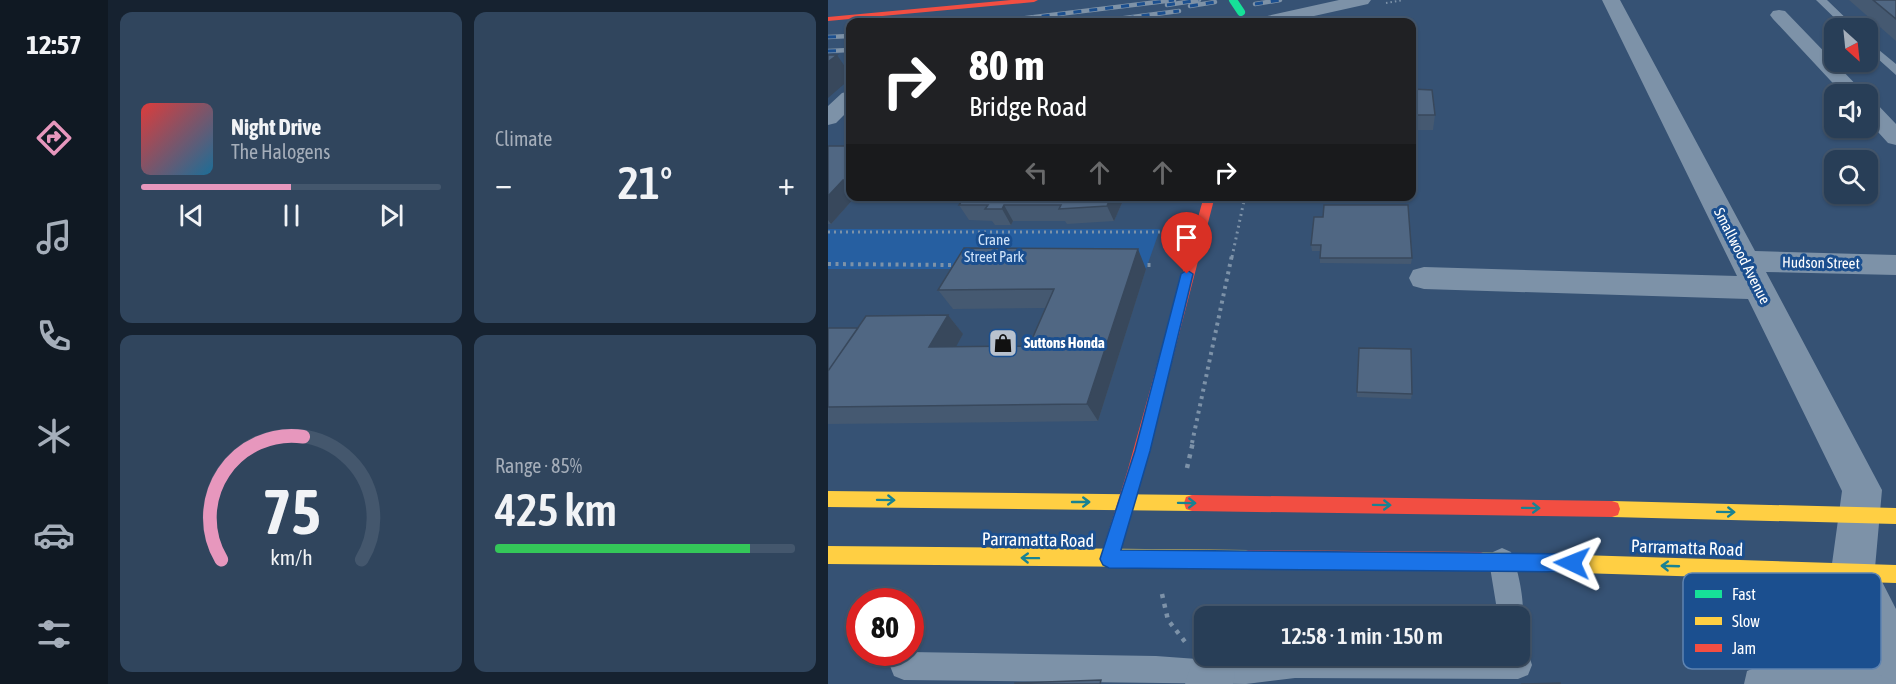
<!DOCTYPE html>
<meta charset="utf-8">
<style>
:root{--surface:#283e57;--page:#30455d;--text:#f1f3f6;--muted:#a5aeba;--line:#44576d;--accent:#e797bd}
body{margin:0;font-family:"Asap Condensed",sans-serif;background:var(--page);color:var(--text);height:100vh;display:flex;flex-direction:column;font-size:22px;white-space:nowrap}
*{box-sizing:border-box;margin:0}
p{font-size:20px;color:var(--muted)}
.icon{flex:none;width:33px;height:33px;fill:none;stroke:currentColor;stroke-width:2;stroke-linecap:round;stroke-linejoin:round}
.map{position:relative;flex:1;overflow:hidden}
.drawer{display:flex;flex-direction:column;gap:12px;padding:12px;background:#162230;width:720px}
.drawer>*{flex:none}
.top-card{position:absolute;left:18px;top:18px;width:570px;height:183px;border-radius:12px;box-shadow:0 2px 4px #0004,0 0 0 2px var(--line);background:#202124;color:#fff;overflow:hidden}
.needle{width:39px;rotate:153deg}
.tools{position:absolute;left:996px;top:18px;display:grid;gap:12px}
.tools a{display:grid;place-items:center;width:54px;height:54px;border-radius:12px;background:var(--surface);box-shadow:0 2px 4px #0004,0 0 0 2px var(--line);font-size:30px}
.speed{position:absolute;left:18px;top:588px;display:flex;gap:12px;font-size:30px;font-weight:700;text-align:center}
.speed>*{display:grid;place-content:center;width:78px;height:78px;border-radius:50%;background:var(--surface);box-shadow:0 2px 4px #0004,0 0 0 2px var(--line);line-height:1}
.speed .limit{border:9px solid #d22;background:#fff;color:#111}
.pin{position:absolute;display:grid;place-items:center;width:51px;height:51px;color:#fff;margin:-62px -26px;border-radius:50% 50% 50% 0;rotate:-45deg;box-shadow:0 0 6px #0007}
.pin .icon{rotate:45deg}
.me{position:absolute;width:66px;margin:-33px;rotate:272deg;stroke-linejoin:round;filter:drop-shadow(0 0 4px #0008)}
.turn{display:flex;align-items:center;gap:21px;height:126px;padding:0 24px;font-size:27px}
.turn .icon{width:78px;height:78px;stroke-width:2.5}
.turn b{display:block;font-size:42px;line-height:51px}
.lanes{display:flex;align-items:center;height:57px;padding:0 24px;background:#0003;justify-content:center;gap:30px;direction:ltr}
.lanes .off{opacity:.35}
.big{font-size:45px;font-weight:600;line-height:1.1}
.drawer .widget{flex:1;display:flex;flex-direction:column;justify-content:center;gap:9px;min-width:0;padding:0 21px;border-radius:12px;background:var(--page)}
.drawer .dial{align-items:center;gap:0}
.dial svg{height:156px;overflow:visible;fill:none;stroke:var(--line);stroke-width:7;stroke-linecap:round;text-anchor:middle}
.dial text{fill:var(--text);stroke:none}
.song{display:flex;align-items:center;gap:18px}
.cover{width:72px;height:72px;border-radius:9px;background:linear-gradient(135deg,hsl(0 70% 55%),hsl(200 70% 35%))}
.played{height:6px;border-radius:3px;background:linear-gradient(90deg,var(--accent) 50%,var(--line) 50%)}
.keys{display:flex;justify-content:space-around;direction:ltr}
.heat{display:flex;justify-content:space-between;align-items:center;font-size:33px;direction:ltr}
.charge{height:9px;border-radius:4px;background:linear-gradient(90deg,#34c759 85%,var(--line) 0)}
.drawer .tiles{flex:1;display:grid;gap:12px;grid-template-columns:repeat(2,1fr)}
.trip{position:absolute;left:366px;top:606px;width:336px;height:60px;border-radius:12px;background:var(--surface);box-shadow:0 2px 4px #0004,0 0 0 2px var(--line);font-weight:600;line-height:60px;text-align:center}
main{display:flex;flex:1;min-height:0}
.menu{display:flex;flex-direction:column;width:108px;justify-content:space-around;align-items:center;background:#101923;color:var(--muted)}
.menu .icon{width:42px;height:42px}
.menu .active{color:var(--accent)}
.menu b{font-size:27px;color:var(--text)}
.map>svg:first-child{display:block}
</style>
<main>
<nav class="menu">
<b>12:57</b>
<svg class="icon active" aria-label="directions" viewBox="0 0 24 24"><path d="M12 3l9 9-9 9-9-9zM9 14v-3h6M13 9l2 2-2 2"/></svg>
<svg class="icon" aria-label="music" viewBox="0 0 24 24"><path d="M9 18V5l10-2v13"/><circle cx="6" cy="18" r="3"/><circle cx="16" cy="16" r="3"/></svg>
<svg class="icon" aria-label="phone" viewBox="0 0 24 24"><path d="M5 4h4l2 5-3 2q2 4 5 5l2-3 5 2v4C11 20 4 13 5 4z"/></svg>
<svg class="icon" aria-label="climate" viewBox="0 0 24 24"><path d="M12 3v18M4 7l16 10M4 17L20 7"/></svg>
<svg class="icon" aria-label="car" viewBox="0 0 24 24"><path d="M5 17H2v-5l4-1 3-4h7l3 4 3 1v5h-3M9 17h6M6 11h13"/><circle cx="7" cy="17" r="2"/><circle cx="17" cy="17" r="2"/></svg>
<svg class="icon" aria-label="filters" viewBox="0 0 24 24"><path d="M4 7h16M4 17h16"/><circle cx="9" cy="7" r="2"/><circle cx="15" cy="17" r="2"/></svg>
</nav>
<section class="drawer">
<div class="tiles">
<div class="widget">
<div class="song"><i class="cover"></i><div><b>Night Drive</b><p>The Halogens</p></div></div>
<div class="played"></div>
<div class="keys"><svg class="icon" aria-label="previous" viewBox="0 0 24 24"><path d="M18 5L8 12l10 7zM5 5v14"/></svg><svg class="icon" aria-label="pause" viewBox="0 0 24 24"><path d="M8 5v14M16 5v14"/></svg><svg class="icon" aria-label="next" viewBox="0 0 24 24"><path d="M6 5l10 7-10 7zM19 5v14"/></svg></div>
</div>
<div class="widget"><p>Climate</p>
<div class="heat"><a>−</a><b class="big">21°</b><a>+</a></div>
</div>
<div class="widget dial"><svg viewBox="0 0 100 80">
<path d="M14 69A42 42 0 1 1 86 69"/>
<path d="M14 69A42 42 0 0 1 56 6" stroke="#e797bd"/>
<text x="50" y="56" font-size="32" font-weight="700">75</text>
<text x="50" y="72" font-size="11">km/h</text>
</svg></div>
<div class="widget"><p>Range · 85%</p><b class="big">425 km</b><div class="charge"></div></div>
</div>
</section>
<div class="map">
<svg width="1068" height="684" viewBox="0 0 1068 684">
<rect width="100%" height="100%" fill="#365274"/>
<path fill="#265fa1" d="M0 229H332L318 269H0Z"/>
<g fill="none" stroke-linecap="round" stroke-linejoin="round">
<path stroke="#7d92a8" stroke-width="2" stroke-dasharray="1.5 3" stroke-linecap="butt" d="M558 3 575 0"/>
<path stroke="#7d92a8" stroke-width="3" stroke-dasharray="2 4" stroke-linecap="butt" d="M0 232H339
M404 257 417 196"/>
<path stroke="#7d92a8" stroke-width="4" stroke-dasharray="3 4.5" stroke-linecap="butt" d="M0 264 128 265
M312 265H327
M364 443 404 255"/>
<path stroke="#7d92a8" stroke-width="4.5" stroke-dasharray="4 6" stroke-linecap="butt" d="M359 468 365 442
M334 594 340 620 358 643"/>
<path fill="#7d92a8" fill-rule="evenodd" d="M988 0H999L1028 28H1017Z
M1040 41 1068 64V75L1040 50Z
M674 548 683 552C690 568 700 612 692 626V616H670L661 561 665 552Z
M692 643 698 646 704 665 700 675 690 679 467 678 418 684 76 680 66 676 62 666 66 656 82 652 328 656 383 660 419 656H692Z
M929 667 1068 669V684H916L919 671Z"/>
<path fill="#7d92a8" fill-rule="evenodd" d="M511 0H543L540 4 459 22H428L430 18Z
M774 0H792L927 251 1068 255V275L938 272 1054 490 1047 568 1068 609V682L1051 675 1003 571 1014 491 920 299 596 289 585 286 581 278 585 270 596 267 909 276Z
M951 10 957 11 1037 94H1015L945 19 942 15 945 11Z
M22 91V109L8 123 0 125V106L14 93Z
M1040 101 1048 103 1068 124V145L1060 143 1040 121Z
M376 653V656L400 657 407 674 405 684H357L366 657Z"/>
<path fill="#16e098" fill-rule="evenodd" d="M22 66V71L0 73V67Z"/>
<path fill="#ffcf43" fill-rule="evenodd" d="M423 17 441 20 442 22H405Z
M0 491 364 495 370 497 372 503 370 509 364 511 0 507Z
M784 501 1068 508V524L784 517 778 515 776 509 778 503Z
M0 546 420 550 426 553 429 559 426 565 420 568 0 564Z
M653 552 1068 565V583L653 570 647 567 644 561 647 555Z"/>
<path fill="#f24e42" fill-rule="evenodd" d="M183 0H210L206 2 0 21V17Z
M376 196H387L316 469 290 559 287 565 281 568 275 565 272 559 300 469Z
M364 495 784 501 790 503 792 509 790 515 784 517 364 511 358 509 356 503 358 497Z
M420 550 653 552 659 555 662 561 659 567 653 570 420 568 414 565 411 559 414 553Z"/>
<g stroke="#7e92a7" stroke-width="4.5">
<path id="rail" d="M427 4 452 0
M339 5 371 0
M362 6 387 2
M166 22 346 0
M266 22 351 11
M0 37 22 36
M0 51 22 50"/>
</g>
<use href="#rail" stroke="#1b4f8f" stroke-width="3" stroke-dasharray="8" stroke-linecap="butt"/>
<path stroke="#16e098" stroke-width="8" d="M405 0 413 12"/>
</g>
<path fill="#455971" d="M1021 0H1068V41Z
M584 89 607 115 605 130H584Z
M22 135V146L18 140Z
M0 146H22V196H28L3 224H0Z
M52 196H126L125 199Z
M297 196 286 221 239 224 237 221H185L183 225H167L164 221 141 220 131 205Z
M486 217 584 258 583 264 492 263V251H484L483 245Z
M318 269 270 421 0 424V328H30L120 315 135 334 128 346H201L218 308 125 309 110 290Z
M529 392 584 394 583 399 529 397Z"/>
<path fill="#38485c" d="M9 55 22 74V79L0 98V62Z
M15 180 22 189V196H28L3 224 0 220V196Z
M283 196H297L286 221 279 206Z
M176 205 185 221 183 225 174 209Z
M310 249 318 269 270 421 259 404Z
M120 315 135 334 118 365 101 347Z"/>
<path fill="#506783" stroke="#38485c" stroke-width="1.5" d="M1045 0H1068V19Z
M0 55H9L0 62Z
M584 89 604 90 607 115H584Z
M22 135V140H18Z
M0 146H22V180H15L0 196Z
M137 196H283L279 206 231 209 233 205H176L174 209H157L160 205H131Z
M496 205H580L584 258H492L493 245H483L486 217H495Z
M136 248 310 249 259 404 0 407V371L38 316 120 315 101 347 201 346 226 289 110 290Z
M0 328H30L0 371Z
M531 348 583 349 584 394 529 392Z
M273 680 272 684H187V683Z
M732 683V684H693Z"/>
<defs><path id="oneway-shaft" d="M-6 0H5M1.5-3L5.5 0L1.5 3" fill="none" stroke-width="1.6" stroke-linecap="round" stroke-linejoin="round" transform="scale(1.5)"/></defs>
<g stroke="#198292">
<use href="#oneway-shaft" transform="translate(58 500) rotate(1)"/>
<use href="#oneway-shaft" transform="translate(253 502)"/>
<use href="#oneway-shaft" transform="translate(359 503) rotate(1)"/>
<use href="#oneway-shaft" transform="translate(554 505) rotate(1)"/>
<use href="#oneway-shaft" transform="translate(703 508) rotate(1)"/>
<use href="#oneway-shaft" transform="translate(898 512) rotate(1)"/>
<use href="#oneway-shaft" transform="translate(202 558) rotate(-179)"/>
<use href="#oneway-shaft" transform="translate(842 566) rotate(-178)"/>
</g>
<path fill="#1a73e8" stroke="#114b97" stroke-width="1.5" d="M359 270 365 274 322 451 293 550 744 554 751 556 753 563 751 569 744 572 281 568 275 565 272 559 307 451 353 274Z"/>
<defs>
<g id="shop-square" transform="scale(1.5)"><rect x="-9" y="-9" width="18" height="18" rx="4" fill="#b9c2ce" stroke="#1b4f8f"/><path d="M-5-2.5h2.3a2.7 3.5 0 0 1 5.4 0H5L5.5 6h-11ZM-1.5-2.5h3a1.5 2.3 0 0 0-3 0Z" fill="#111"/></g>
</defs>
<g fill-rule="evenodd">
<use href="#shop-square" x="175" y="343"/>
</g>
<g text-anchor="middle" stroke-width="6" stroke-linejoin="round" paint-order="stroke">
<g font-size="15" fill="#cfe3fa" stroke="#1b4f8f">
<text x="166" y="245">Crane<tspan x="166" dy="17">Street Park</tspan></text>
</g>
<g font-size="15" fill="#fff" stroke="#1b4f8f">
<text transform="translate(914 256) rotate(63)" y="5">Smallwood Avenue</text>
<text transform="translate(993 263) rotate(1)" y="5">Hudson Street</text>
</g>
<g font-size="15" font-weight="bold" fill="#fff" stroke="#1b4f8f" text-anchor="start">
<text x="196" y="348">Suttons Honda</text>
</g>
<g font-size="18" fill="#fff" stroke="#1b4f8f">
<text transform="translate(210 540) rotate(1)" y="6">Parramatta Road</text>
<text transform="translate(859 548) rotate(2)" y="6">Parramatta Road</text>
</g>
</g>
<rect x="855" y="573" width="198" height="96" rx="9" fill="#1b4f8f" stroke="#5f84b1" stroke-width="1.5"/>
<rect x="867" y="590" width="27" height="8" fill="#16e098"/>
<rect x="867" y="617" width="27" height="8" fill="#ffcf43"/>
<rect x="867" y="644" width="27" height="8" fill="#f24e42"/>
<g font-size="16" fill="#fff">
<text x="904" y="600">Fast</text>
<text x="904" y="627">Slow</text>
<text x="904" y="654">Jam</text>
</g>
</svg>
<div class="tools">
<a><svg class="needle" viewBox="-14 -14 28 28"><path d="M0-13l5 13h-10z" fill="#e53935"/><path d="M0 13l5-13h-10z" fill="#a5aeba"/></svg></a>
<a><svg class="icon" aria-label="sound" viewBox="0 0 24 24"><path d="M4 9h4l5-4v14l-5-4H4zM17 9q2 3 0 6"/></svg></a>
<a><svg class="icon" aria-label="search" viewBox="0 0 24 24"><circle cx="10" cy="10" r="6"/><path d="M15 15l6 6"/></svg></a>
</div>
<div class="speed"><div class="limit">80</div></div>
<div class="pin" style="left:359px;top:274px;background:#d93025"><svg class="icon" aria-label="arrive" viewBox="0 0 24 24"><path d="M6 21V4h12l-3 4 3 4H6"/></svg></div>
<svg class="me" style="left:744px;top:563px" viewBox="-20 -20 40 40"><path d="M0-17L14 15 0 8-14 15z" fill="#1a73e8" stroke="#fff" stroke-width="4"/></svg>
<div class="trip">12:58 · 1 min · 150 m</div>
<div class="top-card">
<div class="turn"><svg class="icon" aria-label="right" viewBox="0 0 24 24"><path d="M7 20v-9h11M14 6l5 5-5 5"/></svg><div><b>80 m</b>Bridge Road</div></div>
<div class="lanes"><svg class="icon off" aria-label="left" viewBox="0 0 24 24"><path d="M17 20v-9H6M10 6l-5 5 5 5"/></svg><svg class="icon off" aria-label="ahead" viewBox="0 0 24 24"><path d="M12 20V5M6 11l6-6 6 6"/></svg><svg class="icon off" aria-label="ahead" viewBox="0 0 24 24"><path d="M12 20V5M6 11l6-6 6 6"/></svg><svg class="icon" aria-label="right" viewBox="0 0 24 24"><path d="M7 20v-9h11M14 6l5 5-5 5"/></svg></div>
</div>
</div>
</main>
